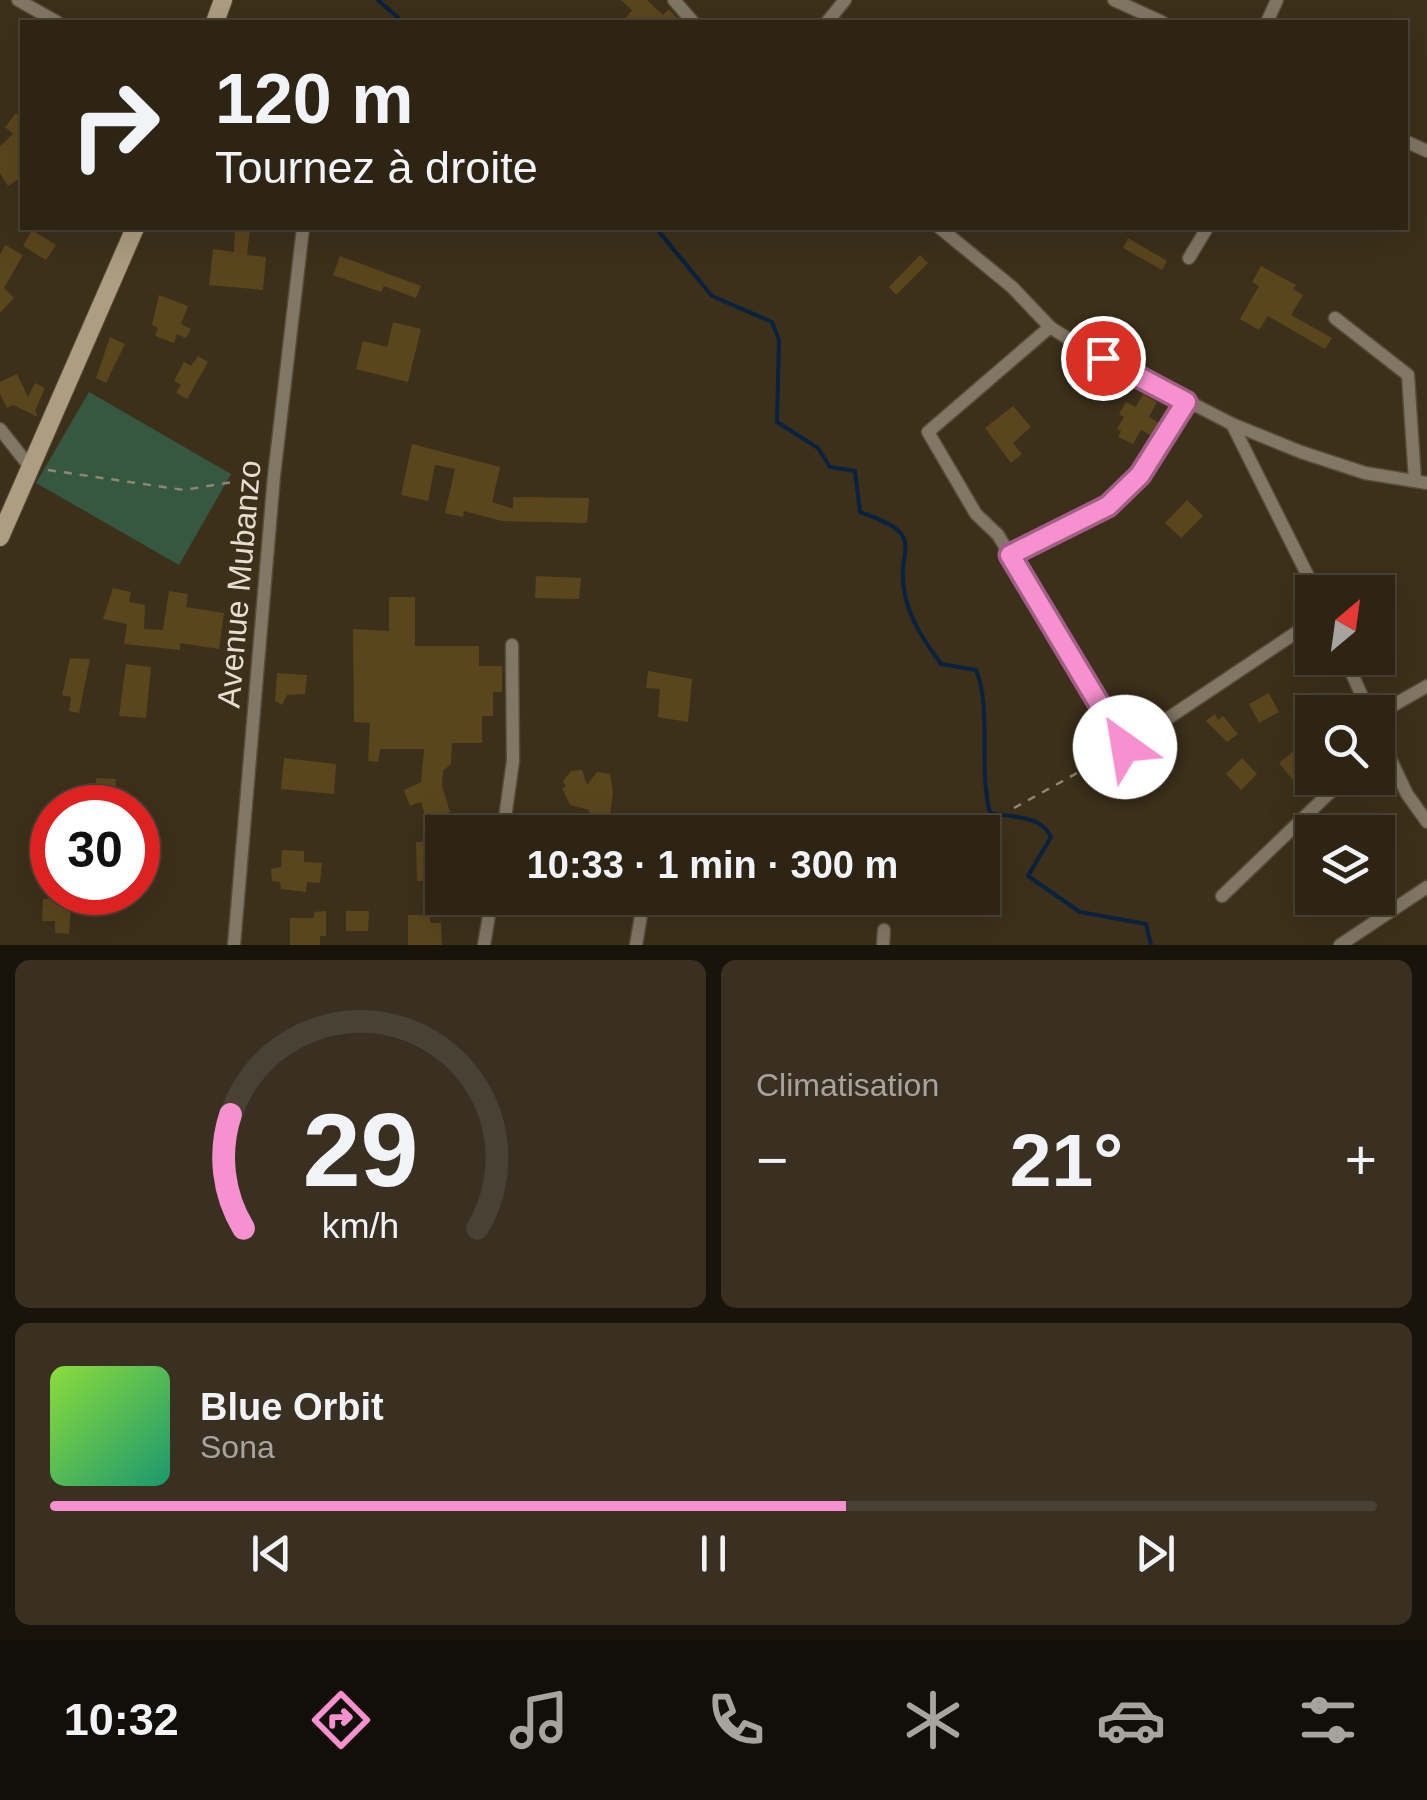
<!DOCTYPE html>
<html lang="fr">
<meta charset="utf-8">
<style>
:root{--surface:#2d2414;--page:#393022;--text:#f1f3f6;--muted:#a7a4a0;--line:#484134;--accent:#f790ce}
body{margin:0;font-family:Helvetica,sans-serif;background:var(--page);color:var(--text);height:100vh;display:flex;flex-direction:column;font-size:38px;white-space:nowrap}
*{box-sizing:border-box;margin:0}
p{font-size:32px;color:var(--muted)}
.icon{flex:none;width:55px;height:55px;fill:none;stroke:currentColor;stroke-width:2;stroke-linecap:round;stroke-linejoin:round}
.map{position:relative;height:945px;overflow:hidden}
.details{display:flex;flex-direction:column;gap:15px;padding:15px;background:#19140b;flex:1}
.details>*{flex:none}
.hud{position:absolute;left:20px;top:20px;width:1388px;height:210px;border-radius:0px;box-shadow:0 10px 40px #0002,0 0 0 2px var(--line);background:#2d2414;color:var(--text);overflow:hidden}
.needle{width:65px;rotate:29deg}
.fabs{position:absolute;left:1295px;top:575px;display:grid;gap:20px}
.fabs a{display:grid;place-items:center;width:100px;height:100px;border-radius:0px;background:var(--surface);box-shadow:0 10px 40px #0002,0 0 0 2px var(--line);font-size:50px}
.speed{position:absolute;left:30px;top:785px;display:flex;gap:20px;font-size:50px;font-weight:700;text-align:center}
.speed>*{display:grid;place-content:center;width:130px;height:130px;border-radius:50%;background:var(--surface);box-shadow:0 10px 40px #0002,0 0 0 2px var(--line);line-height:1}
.speed .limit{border:15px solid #d22;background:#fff;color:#111}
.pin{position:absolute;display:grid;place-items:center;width:85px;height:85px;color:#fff;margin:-42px;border:5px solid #fff;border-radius:50%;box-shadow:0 2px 10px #0007}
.me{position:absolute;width:110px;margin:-55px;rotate:328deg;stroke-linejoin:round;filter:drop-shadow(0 0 8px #0008)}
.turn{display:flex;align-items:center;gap:35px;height:210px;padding:0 30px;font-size:45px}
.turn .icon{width:130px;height:130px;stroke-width:2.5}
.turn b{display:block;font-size:70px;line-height:85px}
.big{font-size:75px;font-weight:800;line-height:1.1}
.details .card{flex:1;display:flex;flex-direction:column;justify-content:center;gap:15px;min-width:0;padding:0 35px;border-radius:15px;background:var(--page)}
.details .dial{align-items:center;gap:0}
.dial svg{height:260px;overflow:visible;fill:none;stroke:var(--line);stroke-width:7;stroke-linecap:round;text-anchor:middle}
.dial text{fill:var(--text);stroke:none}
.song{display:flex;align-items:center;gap:30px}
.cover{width:120px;height:120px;border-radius:15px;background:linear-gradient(135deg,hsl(90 70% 55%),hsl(160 70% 35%))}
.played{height:10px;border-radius:5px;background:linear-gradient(90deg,var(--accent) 60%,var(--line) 60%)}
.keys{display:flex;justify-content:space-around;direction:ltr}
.heat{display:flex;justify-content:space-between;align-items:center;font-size:55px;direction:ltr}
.details .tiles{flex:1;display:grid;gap:15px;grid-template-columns:1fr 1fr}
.card:last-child{grid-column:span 2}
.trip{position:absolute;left:425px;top:815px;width:575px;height:100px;border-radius:0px;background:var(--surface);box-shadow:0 10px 40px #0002,0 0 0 2px var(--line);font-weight:800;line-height:100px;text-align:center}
.dock{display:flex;height:160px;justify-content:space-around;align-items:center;background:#120e08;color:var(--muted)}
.dock .icon{width:70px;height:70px}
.dock .active{color:var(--accent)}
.dock b{font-size:45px;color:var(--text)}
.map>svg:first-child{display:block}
</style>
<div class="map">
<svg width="1427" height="945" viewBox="0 0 1427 945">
<rect width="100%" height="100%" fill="#3c301a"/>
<path fill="#375840" d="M89 392 231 474 179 565 36 483Z"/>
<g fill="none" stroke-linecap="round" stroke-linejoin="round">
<path stroke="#08223f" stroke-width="4" d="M378 0 403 22
M656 228 712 296 772 322 779 340 777 422 818 448 830 467 855 471 860 512C932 537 894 546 905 595 911 622 925 642 941 664L976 670C992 708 978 766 990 813 1012 818 1040 814 1051 837L1028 876 1080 912 1146 924 1151 945"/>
</g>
<path fill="#5a461d" d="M621 0H647L663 15 669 9 680 22H623L632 10Z
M16 113 22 119V177L8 186 0 173V146L13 134 5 127Z
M235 228H250L247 255 266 257 263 290 209 285 213 249 234 252Z
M32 230 56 245 46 260 23 246Z
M1128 238 1167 261 1162 270 1123 248Z
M5 245 23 255 4 288 14 298 0 313V255Z
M920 255 928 263 896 295 889 287Z
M340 256 421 286 416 298 384 286 381 292 333 275Z
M1261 266 1296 285 1293 289 1303 295 1291 315 1332 338 1325 349 1268 316 1259 330 1240 319 1259 286 1252 282Z
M159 295 188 306 181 324 191 329 186 338 177 334 174 343 155 336 158 328 152 325Z
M393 322 421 329 408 382 356 369 363 341 387 347Z
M110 337 125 344 106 383 96 378Z
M198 356 208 362 187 399 176 393 181 385 174 381 184 362 191 366Z
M17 374 28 397 35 383 45 388 35 411 38 417 13 405 7 408 0 394V382Z
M1143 394 1157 402 1149 417 1159 423 1152 436 1141 430 1133 444 1118 437 1121 431 1117 429 1124 417 1119 414 1126 402 1136 407Z
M1013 406 1031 427 1013 443 1022 454 1011 463 985 428Z
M412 444 500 467 492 502 513 509V497L589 498 587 523 502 521 464 511 463 517 445 513 455 469 435 465 428 501 401 495Z
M1187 500 1203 516 1181 538 1165 523Z
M536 576 581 578 579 599 535 598Z
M113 588 131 592 129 602 145 605 144 629 163 630 169 591 188 594 186 607 224 613 219 649 180 643V650L124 644 127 624 103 619Z
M389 597H415V646H479V666H502V692H493V716H482V743H452L451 764 443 771 442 786 450 812 426 819 421 802 410 806 404 790 421 782 424 749H380L378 762 368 761 370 723 354 722 353 629 389 631Z
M70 658 90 659 79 713 69 711 71 697 62 695Z
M126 664 151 667 146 718 119 716Z
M648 671 692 679 688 722 658 717 660 689 646 688Z
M277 673 307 675 305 694 287 695 282 705 275 701Z
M1269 693 1279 712 1259 723 1249 704Z
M1215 714 1218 720 1223 716 1238 734 1227 742 1206 721Z
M1294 751 1312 774 1305 784 1302 780 1296 784 1279 763Z
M284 758 336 764 334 794 281 789Z
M1242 758 1257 774 1241 790 1226 774Z
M582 770 587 785 597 772 610 774 613 793 608 832H589V810L570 805 562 788 566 787 563 781 571 771Z
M96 778 116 779 115 796 125 797 124 808H95Z
M416 842H442V880L417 881Z
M282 850 304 851V862L322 863 320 883 307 882 306 892 281 889 280 882 272 881 271 869 281 867Z
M51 892H72L69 934 55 933V921H42L43 899H51Z
M326 911V936H320V945H290V918H314V912Z
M346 911H369L368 931H346Z
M408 915H430V923H441L442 945H408Z"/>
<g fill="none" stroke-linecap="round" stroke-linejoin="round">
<g stroke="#574c37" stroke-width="15">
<path id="street" d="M18 0 57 22
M674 0 693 22
M1114 0 1162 22
M827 22 845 0
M1267 22 1277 0
M1405 141 1427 151
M940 228 1012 287 1050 327 1075 343 1232 424 1301 452 1365 473 1427 483
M1189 258 1207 228
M1335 318 1408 375 1415 481
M1050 327 928 432 976 514 998 535 1125 747 1312 622
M1232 424 1316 592
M0 429 30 467
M1010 555 1108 507 1140 475 1187 401
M1345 658 1369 712
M1378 714 1427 686
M1378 733 1407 794 1427 822
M503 832 513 761 512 645
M1222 896 1345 778
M234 945 274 476 303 228
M484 945 492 898
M636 945 644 898
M883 945 884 930
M1340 945 1427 887"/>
</g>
<g stroke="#574c37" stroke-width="20">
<path id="secondary" d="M215 22 223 0
M0 537 135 228"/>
</g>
<path stroke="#8e8573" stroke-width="2.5" stroke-dasharray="8 8" stroke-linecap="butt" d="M48 470 184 490 263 477
M1014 808 1115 752"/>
<use href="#street" stroke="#817765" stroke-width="12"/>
<use href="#secondary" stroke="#ad9d81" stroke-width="18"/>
</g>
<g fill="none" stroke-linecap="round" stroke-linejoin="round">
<g stroke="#a15e86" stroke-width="25">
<path id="route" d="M1103 358 1186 402 1140 475 1108 506 1010 555 1125 747"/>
</g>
<use href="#route" stroke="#f790ce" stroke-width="18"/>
</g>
<g text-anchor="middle" stroke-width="10" stroke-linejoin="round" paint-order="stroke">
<g font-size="32" fill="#e6dfd1" stroke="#3c301a">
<text transform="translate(239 584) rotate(-85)" y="11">Avenue Mubanzo</text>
</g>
</g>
</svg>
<div class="fabs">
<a><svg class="needle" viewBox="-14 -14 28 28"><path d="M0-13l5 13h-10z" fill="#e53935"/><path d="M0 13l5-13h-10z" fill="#a7a4a0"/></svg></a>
<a><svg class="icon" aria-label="search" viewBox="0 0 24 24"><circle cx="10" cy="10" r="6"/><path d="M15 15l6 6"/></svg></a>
<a><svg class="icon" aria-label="layers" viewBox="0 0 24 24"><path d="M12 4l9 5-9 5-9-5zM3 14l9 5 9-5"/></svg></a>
</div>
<div class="speed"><div class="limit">30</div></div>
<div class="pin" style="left:1103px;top:358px;background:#d93025"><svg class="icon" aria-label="arrive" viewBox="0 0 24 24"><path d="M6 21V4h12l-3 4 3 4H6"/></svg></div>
<svg class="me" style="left:1125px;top:747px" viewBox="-20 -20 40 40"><circle r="19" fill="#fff"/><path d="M0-13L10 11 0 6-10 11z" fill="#f790ce"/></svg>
<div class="trip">10:33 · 1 min · 300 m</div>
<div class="hud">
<div class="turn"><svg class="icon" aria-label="right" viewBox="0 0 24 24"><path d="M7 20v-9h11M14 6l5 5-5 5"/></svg><div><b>120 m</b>Tournez à droite</div></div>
</div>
</div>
<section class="details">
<div class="tiles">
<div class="card dial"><svg viewBox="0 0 100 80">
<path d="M14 69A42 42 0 1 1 86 69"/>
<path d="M14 69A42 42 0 0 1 10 34" stroke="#f790ce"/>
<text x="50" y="56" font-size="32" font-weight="700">29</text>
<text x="50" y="72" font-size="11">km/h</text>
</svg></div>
<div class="card"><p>Climatisation</p>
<div class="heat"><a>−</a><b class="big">21°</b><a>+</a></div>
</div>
<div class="card">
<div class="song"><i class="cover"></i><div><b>Blue Orbit</b><p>Sona</p></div></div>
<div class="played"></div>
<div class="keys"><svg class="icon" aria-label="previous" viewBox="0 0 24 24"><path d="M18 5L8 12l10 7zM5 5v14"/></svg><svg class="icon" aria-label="pause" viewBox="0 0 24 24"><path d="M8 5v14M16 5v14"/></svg><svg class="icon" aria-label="next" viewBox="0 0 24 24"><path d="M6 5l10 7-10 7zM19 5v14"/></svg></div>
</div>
</div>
</section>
<nav class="dock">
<b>10:32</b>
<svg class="icon active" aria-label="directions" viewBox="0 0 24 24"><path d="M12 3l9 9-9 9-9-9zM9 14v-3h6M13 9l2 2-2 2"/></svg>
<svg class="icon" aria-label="music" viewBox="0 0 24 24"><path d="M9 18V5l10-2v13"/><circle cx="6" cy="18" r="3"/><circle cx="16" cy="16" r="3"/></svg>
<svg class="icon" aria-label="phone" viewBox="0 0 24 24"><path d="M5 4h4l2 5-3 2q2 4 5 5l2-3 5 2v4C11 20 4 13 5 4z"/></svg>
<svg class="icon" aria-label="climate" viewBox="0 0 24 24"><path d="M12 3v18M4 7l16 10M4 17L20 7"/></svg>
<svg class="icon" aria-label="car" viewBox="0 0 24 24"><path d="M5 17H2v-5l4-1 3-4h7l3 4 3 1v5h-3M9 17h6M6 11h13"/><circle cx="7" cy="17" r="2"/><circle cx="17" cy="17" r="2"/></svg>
<svg class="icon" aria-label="filters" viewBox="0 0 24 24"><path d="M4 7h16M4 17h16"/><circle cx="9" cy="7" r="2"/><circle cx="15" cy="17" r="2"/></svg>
</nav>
